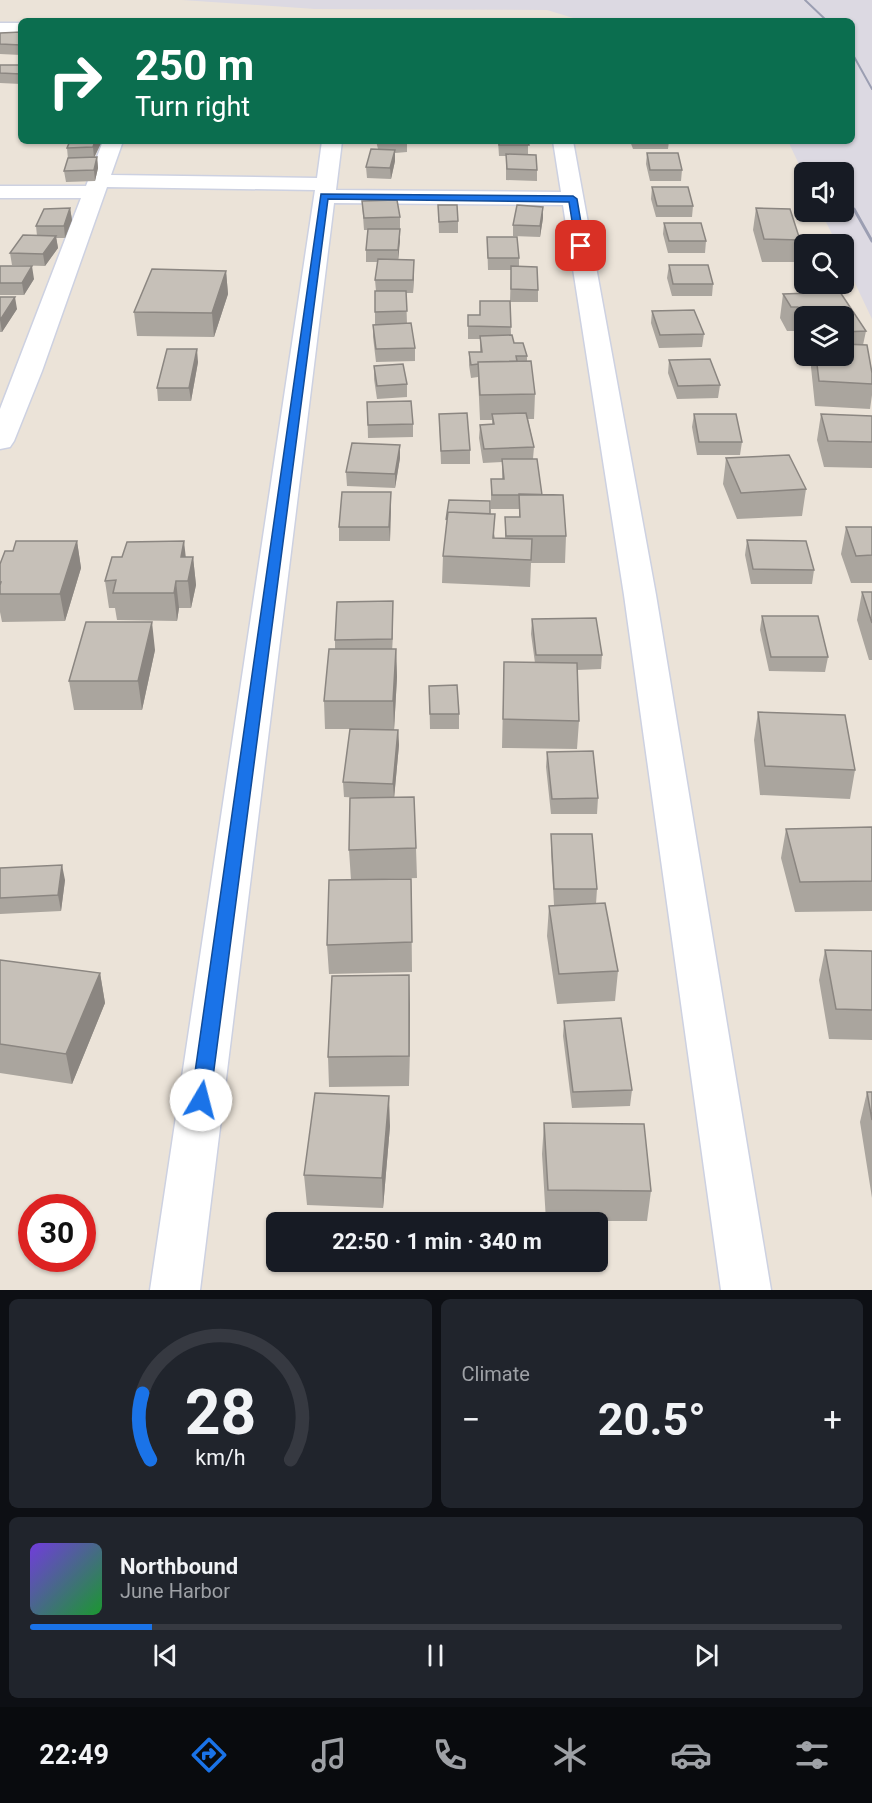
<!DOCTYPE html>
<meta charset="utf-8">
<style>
:root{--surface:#171b24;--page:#20242c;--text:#f1f3f6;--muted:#9ea1a6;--line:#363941;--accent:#1a73e8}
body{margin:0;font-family:Roboto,sans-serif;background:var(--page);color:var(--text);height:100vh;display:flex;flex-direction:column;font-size:22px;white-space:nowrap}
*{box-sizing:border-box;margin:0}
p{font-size:20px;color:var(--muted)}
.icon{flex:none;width:33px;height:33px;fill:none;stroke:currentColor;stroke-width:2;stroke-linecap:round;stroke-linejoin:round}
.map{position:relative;height:1290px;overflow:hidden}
.drawer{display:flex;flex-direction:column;gap:9px;padding:9px;background:#0d0f14;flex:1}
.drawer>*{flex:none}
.guide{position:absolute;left:18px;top:18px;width:837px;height:126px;border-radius:9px;box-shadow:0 2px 4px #0004;background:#0b6e4f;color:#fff;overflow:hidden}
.controls{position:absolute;left:794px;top:162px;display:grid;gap:12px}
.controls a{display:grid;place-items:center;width:60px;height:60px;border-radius:9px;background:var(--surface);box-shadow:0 2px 4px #0004;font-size:30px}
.speed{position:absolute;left:18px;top:1194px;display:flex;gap:12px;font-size:30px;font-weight:700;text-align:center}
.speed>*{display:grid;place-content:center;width:78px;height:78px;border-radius:50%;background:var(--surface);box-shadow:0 2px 4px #0004;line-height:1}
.speed .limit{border:9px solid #d22;background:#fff;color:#111}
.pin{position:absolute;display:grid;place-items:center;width:51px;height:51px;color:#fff;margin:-26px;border-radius:12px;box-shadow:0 3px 9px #0006}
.me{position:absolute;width:66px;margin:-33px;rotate:8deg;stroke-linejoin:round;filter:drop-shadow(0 0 4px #0008)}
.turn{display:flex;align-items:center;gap:21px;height:126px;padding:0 18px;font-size:27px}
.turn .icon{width:78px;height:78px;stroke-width:2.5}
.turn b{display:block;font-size:42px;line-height:51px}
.big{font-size:45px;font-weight:700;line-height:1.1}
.drawer .widget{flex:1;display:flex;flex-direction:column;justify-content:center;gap:9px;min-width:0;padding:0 21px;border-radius:9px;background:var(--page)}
.drawer .dial{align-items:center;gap:0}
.dial svg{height:156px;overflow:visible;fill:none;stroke:var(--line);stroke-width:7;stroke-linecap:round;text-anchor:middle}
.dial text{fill:var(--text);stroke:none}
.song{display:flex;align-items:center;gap:18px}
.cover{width:72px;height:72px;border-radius:9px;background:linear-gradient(135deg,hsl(260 70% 55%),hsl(130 70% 35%))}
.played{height:6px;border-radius:3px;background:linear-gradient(90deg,var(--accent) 15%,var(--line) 15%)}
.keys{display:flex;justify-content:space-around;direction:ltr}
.heat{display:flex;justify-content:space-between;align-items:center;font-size:33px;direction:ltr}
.drawer .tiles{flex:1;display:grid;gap:9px;grid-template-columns:1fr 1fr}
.widget:last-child{grid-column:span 2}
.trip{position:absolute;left:266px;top:1212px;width:342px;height:60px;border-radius:9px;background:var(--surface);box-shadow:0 2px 4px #0004;font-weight:700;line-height:60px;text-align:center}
.dock{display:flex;height:96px;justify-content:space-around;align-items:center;background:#090b0e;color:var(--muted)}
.dock .icon{width:42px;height:42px}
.dock .current{color:var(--accent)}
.dock b{font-size:27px;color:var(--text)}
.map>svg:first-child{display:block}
</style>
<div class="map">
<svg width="872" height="1290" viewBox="0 0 872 1290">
<rect width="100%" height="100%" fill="#ebe3d8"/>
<path fill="#dcd9e2" d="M182 0H872V319L843 258V244H837L821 212H843V172H804V175L788 141H852V21H583L547 10 315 9Z"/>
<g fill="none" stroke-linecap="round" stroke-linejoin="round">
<g stroke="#cdd1e1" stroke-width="3">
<path id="street" d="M0 23H21V33H0Z
M103 141H123L111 175 317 178 322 141H342L336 190 561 192 553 141H573L656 595 771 1290H721L624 595 563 205 334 203 200 1290H150L315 190 107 187 42 371 14 441 10 447 0 449V409L81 198H0V186H86Z"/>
</g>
<use href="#street" fill="#fff" fill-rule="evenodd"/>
<path stroke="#9b9eb2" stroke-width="2" d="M805 0 827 21
M852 53 872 89"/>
<path stroke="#9b9eb2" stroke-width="3" d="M854 209 872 241"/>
</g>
<path fill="#aaa59e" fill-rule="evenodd" d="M21 32V55L0 54V33Z
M0 65H21V84L0 83Z
M376 141H407V152L395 153V161L391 179 367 178 366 167 378 149Z
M498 141H528V155L537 170V181L506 180V156H499Z
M630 141H669L668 149H633Z
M101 143 94 157H97L98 168 95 181 66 182 64 171 68 159 67 148Z
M647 153 682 170 681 181H650L646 164Z
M652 187 693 206 692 217H656L651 199Z
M362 201 400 217V229H382H400L398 260 414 272 413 293H406L407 324 415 348V361L376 362 373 337V325L375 324V291H376L375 280 378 262H366V250L368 230H364Z
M438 205 458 221V233H439Z
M70 208 72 220 65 238H56L58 248 45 266 12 265 10 253 37 236 36 226Z
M756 208 800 240 797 262H762L753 230Z
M543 218 540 237 513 236V225Z
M664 223 706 241 705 253H668L663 234Z
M487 237 519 258V267L538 290V302H510L511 335 514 343 527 356V361L535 394 534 419H528L534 447 533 459 542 495 566 536 565 563H531L530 587 442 583 443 556 490 514 495 538H505V517H519V509H491V479H502V462L483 463 479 438 480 425 492 424V420H480L478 377 471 378 469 365V352H480V339H468V315H480L510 301 511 270H488Z
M669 265 713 284 712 296H672L667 278Z
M0 266 34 279 24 295H0Z
M226 271 228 294 214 337 137 336 134 312Z
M840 292 866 331 863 345H867L872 373V395L870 409 815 406 811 367 812 357 802 358 794 345 796 334 794 331H787L780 318 783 294ZM804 316H843V356H804Z
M0 297 17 309 2 332H0Z
M652 311 704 334 702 347 659 348 651 323Z
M669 360 720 385 718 398 677 399 668 373Z
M198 362 191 401H158L157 388Z
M374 366 407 384V397L377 399 374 379Z
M367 402 413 424V437L368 438Z
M439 414 470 450V464H441Z
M694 414 742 442 740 455H697L692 427Z
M821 414 872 416V468L824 467 817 440Z
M400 445V458L395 488 347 486 346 472Z
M726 458 806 489 802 516 737 519 723 484Z
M391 492 390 541H339V527Z
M846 527H872V583H851L841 554Z
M747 540 814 570 812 584H751L745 555Z
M77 541 81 568 65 621 2 622 0 612V564L13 551Z
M186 557H193L196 585 191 608H179L177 621 117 620 115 608H109L105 581Z
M862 592H872V660H869L857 620Z
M393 601 392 649H396L397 677 394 730H398L399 745 394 798 416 848 417 878 351 880 349 850 364 798 344 797 343 782 350 729H325L324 701 335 649V640Z
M762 616 828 657 825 672 769 671 760 630Z
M532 619 602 655 601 669 577 670 579 721 577 749 502 748 504 662 535 663 531 634Z
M155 650 142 710H74L69 681Z
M429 686 459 714V729H430Z
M758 712 855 770 850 799 760 795 754 740Z
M547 752 598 798 597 814H551L546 767Z
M872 827V911L795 912 781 858 786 829Z
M551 834 597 889 596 904 618 971 615 1001 557 1004 547 936 549 906 582 905H554L551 850Z
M0 868 65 880 61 911 0 914Z
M411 879 412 972 329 974 327 945Z
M825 950 872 951V1040L829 1039 819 980Z
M0 960 100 973 105 1003 72 1084 0 1073Z
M410 1005 409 1086 329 1087 328 1057Z
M564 1021 632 1090 630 1106 572 1108 563 1036Z
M867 1092H872V1198L860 1122Z
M544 1123 651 1191 647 1221H546L542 1154Z
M390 1126 383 1208 307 1205 304 1175Z"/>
<path fill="#8b8681" d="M95 141H100L101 143 94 158 93 147Z
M395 150V161L391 179 390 168Z
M97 157 98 168 95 181 94 170Z
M543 207V218L540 237V226Z
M70 208 72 220 65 238 64 226Z
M400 229V241L398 262V250Z
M56 236 58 248 45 266 43 254Z
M414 260V272L413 293V280Z
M32 266 34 279 24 295 22 283Z
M226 271 228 294 214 337 212 313Z
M15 297 17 309 2 332 0 320Z
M197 349 198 362 191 401 189 388Z
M400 445V458L395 488V474Z
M391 492V506L390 541 389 527Z
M77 541 81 568 65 621 60 594Z
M184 541 187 568 181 557Z
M193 557 196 585 191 608 188 581Z
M176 581 179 608 177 621 174 593Z
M393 601V616L392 654V639Z
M152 622 155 650 142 710 138 681Z
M396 649 397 677 394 730 393 701Z
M398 730 399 745 394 799 393 784Z
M62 865 65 880 61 911 58 895Z
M100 973 105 1003 72 1084 66 1054Z
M409 975 410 1005 409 1086Z
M389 1096 390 1126 383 1208 382 1178Z"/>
<path fill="#c6c0b8" stroke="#8b8681" stroke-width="1.5" d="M21 32V45L0 44V33Z
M0 65H21V74L0 73Z
M70 141H95L93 147 67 148Z
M378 141H407L378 142Z
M499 141H528L529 145H499Z
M371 149 395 150 390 168 366 167Z
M647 153H678L682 170H650Z
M506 154 536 155 537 170 507 169Z
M97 157 94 170 64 171 68 158Z
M652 187H688L693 206H657Z
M397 200 400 217 364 218 362 201Z
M438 205H457L458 221 439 222Z
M517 205 543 207 540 226 513 225Z
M70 208 64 226H36L44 209Z
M756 208 790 209 800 240 764 239Z
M664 223H701L706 241H669Z
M368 229H400L398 250H366Z
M23 235 56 236 43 254 10 253Z
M487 237H517L519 258H488Z
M378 259 414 260 413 280H375Z
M669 265H708L713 284H673Z
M0 266H32L22 283H0Z
M511 266 537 267 538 290 511 289Z
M152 269 226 271 212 313 134 312Z
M375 291H406L407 311 375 312Z
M840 292 866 331 843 332V316H804V318L798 307H791L783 294Z
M0 297H15L0 320Z
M480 301H510L511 327 468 326V315H480Z
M694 310 704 334 660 335 652 311Z
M798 321H804V331Z
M411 323 415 348 376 349 373 325Z
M512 335 514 343H523L527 356H516L517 361 478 362V364L471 365 469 352H482L480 336Z
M843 344 867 345 872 373V384L819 381 816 356H843Z
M167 349H197L189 388H157Z
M710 359 720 385 678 386 669 360Z
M531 361 535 394 480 395 478 362Z
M403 364 407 384 377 386 374 366Z
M411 401 413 424 368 425 367 402Z
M467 413 470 450 441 451 439 414Z
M526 413 534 447 484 449 480 425 494 424 492 414Z
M694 414H736L742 442H699Z
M821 414 872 416V442L828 441Z
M352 443 400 445 395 474 346 472Z
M789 455 806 489 741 493 726 458Z
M502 459H537L542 495H492L491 479H504Z
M342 492H391L389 527H339Z
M519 494 563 495 566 536H506L505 517H520Z
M449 500 490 501V514L448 512 446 520Z
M448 512 495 514 493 538 532 539 531 560 443 556Z
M846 527H872V555L856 556Z
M747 540 806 541 814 570 753 569Z
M16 541H77L60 594H0V585L1 582H0V564L5 551H13Z
M184 541 181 557H193L188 581H176L174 593H113L116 580 105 581 112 557H122L127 542Z
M862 592H872V623Z
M393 601 392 639 335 640 337 602Z
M762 616H818L828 657H771Z
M596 618 602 655H536L532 619Z
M86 622H152L138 681H69Z
M329 649H396L393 701H324Z
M504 662 577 663 579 721 503 719Z
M457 685 459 714H430L429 686Z
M758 712 845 715 855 770 765 766Z
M350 729 398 730 393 784 343 782Z
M593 751 598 798 552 799 547 752Z
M414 797 416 848 349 850 350 798Z
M872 827V881L800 882 786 829Z
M551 834H592L597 889H554Z
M62 865 58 895 0 898V868Z
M411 879 412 942 327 945 329 880Z
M605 903 618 971 559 974 549 906Z
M825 950 872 951V1010L836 1009Z
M0 960 100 973 66 1054 0 1044Z
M409 975V1056L328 1057 332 976Z
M621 1018 632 1090 573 1092 564 1021Z
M867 1092H872V1120Z
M315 1093 389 1096 382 1178 304 1175Z
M544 1123 644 1124 651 1191 548 1190Z"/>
<path fill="#1a73e8" stroke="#114b97" stroke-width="1.5" d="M321 194 573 196 577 199 585 246 581 248 576 246 569 202 328 199 210 1100 207 1105 201 1107 194 1105 191 1100Z"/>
</svg>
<div class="controls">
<a><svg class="icon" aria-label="sound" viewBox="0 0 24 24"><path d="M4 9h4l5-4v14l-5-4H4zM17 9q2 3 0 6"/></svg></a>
<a><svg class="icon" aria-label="search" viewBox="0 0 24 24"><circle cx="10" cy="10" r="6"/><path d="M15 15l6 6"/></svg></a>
<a><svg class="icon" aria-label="layers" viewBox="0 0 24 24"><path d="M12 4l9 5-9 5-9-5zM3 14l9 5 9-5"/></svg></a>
</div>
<div class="speed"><div class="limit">30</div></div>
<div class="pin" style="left:581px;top:246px;background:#d93025"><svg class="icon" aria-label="arrive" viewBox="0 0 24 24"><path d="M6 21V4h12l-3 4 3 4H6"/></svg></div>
<svg class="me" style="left:201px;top:1100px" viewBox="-20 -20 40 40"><circle r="19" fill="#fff"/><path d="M0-13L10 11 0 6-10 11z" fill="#1a73e8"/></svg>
<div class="trip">22:50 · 1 min · 340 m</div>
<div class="guide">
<div class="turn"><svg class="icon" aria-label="right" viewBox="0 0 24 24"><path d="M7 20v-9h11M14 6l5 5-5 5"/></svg><div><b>250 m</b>Turn right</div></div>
</div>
</div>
<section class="drawer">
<div class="tiles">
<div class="widget dial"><svg viewBox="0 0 100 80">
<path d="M14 69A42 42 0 1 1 86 69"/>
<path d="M14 69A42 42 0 0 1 10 35" stroke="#1a73e8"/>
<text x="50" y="56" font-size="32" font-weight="700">28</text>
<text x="50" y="72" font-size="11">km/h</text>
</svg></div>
<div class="widget"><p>Climate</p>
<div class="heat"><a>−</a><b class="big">20.5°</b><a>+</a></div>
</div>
<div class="widget">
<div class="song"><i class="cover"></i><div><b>Northbound</b><p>June Harbor</p></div></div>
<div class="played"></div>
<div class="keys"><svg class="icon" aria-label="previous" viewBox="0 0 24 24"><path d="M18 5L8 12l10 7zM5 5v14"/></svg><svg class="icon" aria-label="pause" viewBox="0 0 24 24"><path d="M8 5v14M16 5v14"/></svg><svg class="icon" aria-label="next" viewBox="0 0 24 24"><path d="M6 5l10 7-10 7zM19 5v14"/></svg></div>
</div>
</div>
</section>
<nav class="dock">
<b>22:49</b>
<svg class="icon current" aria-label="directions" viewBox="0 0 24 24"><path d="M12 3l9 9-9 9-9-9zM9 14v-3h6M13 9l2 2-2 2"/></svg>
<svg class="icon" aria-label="music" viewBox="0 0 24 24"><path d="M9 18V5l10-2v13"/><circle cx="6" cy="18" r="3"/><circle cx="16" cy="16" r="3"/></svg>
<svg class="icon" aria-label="phone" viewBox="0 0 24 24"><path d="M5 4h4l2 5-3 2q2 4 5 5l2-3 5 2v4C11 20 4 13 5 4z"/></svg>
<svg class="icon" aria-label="climate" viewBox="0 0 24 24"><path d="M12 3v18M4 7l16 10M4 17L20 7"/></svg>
<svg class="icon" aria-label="car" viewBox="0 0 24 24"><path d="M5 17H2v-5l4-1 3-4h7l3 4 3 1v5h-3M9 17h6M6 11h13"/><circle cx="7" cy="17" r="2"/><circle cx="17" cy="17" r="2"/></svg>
<svg class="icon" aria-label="filters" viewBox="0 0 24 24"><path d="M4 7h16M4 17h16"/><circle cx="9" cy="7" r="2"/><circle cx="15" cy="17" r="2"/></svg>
</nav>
